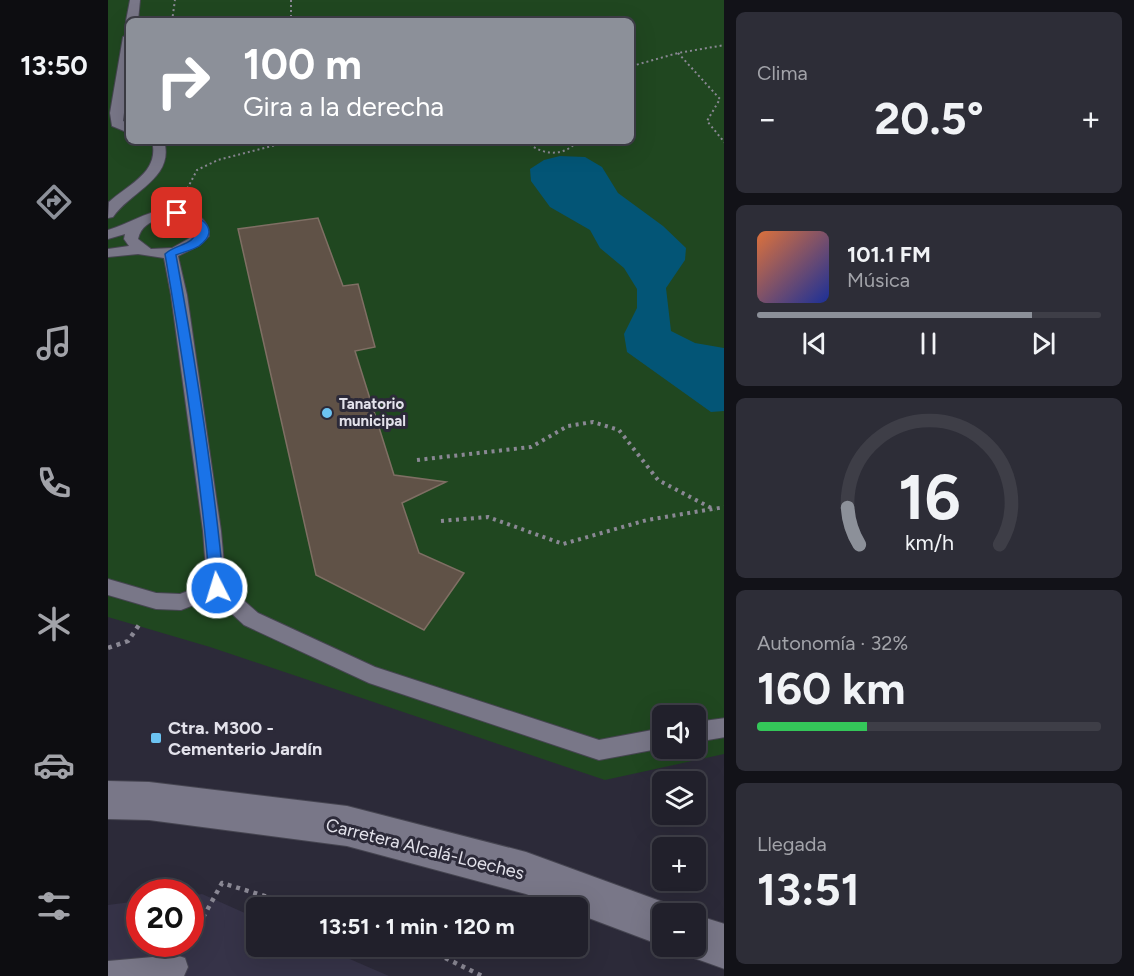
<!DOCTYPE html>
<html lang="es">
<meta charset="utf-8">
<style>
:root{--surface:#21202b;--page:#2d2d37;--text:#f1f3f6;--muted:#a2a3a9;--line:#3e3e47;--accent:#8c9099}
body{margin:0;font-family:Figtree,sans-serif;background:var(--page);color:var(--text);height:100vh;display:flex;flex-direction:column;font-size:22px;white-space:nowrap}
*{box-sizing:border-box;margin:0}
p{font-size:20px;color:var(--muted)}
.icon{flex:none;width:33px;height:33px;fill:none;stroke:currentColor;stroke-width:2;stroke-linecap:round;stroke-linejoin:round}
.map{position:relative;flex:1;overflow:hidden}
.details{display:flex;flex-direction:column;gap:12px;padding:12px;background:#121218;width:410px}
.details>*{flex:none}
.banner{position:absolute;left:18px;top:18px;width:508px;height:126px;border-radius:9px;box-shadow:0 6px 24px #0002,0 0 0 2px var(--line);background:#8c9099;color:#fff;overflow:hidden}
.tools{position:absolute;left:544px;top:705px;display:grid;gap:12px}
.tools a{display:grid;place-items:center;width:54px;height:54px;border-radius:9px;background:var(--surface);box-shadow:0 6px 24px #0002,0 0 0 2px var(--line);font-size:30px}
.speed{position:absolute;left:18px;top:879px;display:flex;gap:12px;font-size:30px;font-weight:700;text-align:center}
.speed>*{display:grid;place-content:center;width:78px;height:78px;border-radius:50%;background:var(--surface);box-shadow:0 6px 24px #0002,0 0 0 2px var(--line);line-height:1}
.speed .limit{border:9px solid #d22;background:#fff;color:#111}
.pin{position:absolute;display:grid;place-items:center;width:51px;height:51px;color:#fff;margin:-26px;border-radius:12px;box-shadow:0 3px 9px #0006}
.me{position:absolute;width:66px;margin:-33px;rotate:355deg;stroke-linejoin:round;filter:drop-shadow(0 0 4px #0008)}
.turn{display:flex;align-items:center;gap:21px;height:126px;padding:0 18px;font-size:27px}
.turn .icon{width:78px;height:78px;stroke-width:2.5}
.turn b{display:block;font-size:42px;line-height:51px}
.big{font-size:45px;font-weight:700;line-height:1.1}
.details .card{flex:1;display:flex;flex-direction:column;justify-content:center;gap:9px;min-width:0;padding:0 21px;border-radius:9px;background:var(--page)}
.details .dial{align-items:center;gap:0}
.dial svg{height:156px;overflow:visible;fill:none;stroke:var(--line);stroke-width:7;stroke-linecap:round;text-anchor:middle}
.dial text{fill:var(--text);stroke:none}
.song{display:flex;align-items:center;gap:18px}
.cover{width:72px;height:72px;border-radius:9px;background:linear-gradient(135deg,hsl(20 70% 55%),hsl(230 70% 35%))}
.played{height:6px;border-radius:3px;background:linear-gradient(90deg,var(--accent) 80%,var(--line) 80%)}
.keys{display:flex;justify-content:space-around;direction:ltr}
.heat{display:flex;justify-content:space-between;align-items:center;font-size:33px;direction:ltr}
.charge{height:9px;border-radius:4px;background:linear-gradient(90deg,#34c759 32%,var(--line) 0)}
.trip{position:absolute;left:138px;top:897px;width:342px;height:60px;border-radius:9px;background:var(--surface);box-shadow:0 6px 24px #0002,0 0 0 2px var(--line);font-weight:700;line-height:60px;text-align:center}
main{display:flex;flex:1;min-height:0}
.tabs{display:flex;flex-direction:column;width:108px;justify-content:space-around;align-items:center;background:#0d0d11;color:var(--muted)}
.tabs .icon{width:42px;height:42px}
.tabs .on{color:var(--accent)}
.tabs b{font-size:27px;color:var(--text)}
.map>svg:first-child{display:block}
</style>
<main>
<nav class="tabs">
<b>13:50</b>
<svg class="icon on" aria-label="directions" viewBox="0 0 24 24"><path d="M12 3l9 9-9 9-9-9zM9 14v-3h6M13 9l2 2-2 2"/></svg>
<svg class="icon" aria-label="music" viewBox="0 0 24 24"><path d="M9 18V5l10-2v13"/><circle cx="6" cy="18" r="3"/><circle cx="16" cy="16" r="3"/></svg>
<svg class="icon" aria-label="phone" viewBox="0 0 24 24"><path d="M5 4h4l2 5-3 2q2 4 5 5l2-3 5 2v4C11 20 4 13 5 4z"/></svg>
<svg class="icon" aria-label="climate" viewBox="0 0 24 24"><path d="M12 3v18M4 7l16 10M4 17L20 7"/></svg>
<svg class="icon" aria-label="car" viewBox="0 0 24 24"><path d="M5 17H2v-5l4-1 3-4h7l3 4 3 1v5h-3M9 17h6M6 11h13"/><circle cx="7" cy="17" r="2"/><circle cx="17" cy="17" r="2"/></svg>
<svg class="icon" aria-label="filters" viewBox="0 0 24 24"><path d="M4 7h16M4 17h16"/><circle cx="9" cy="7" r="2"/><circle cx="15" cy="17" r="2"/></svg>
</nav>
<div class="map">
<svg width="617" height="976" viewBox="0 0 617 976">
<rect width="100%" height="100%" fill="#2c2a39"/>
<path fill="#363348" d="M94 894 148 918V946L214 947 281 976H0V905L31 901 32 944H82L83 896Z"/>
<path fill="#204720" fill-rule="evenodd" d="M0 0H616V754L497 780 102 647 0 617ZM21 21H524V141H21ZM555 716H588V748H555Z"/>
<path fill="#035576" d="M452 156 477 157 494 167 510 193 555 226 578 248 577 260 558 288 563 331 587 343 616 348V411L603 412 519 352 516 334 529 308V289L516 268 492 248 482 230 442 207 423 181 422 169 436 160Z"/>
<path fill="#605247" stroke="#7f6f64" stroke-width="1.5" d="M210 218 235 286 250 284 267 347 247 351 286 475 338 482 294 503 311 553 356 573 316 630 208 575 130 229Z"/>
<g fill="none" stroke-linecap="round" stroke-linejoin="round">
<g stroke="#464551" stroke-width="2">
<path id="service" d="M22 0H32L30 21H21V24L18 21Z
M21 34V72L15 121 21 124V133L4 126 2 113 15 37Z
M44 141H56C67 178 23 191 5 217L0 218 1 202C21 184 52 172 44 141Z
M57 209C77 208 100 212 101 236L92 245 70 256 79 295 113 531 118 585 150 613 267 667 491 740 555 728V748L491 760 261 683 136 625 106 597 73 610 48 609 0 595V579L48 593 72 594 99 584 95 531 63 295 56 258 30 254 0 257V249L21 246 16 239 17 234 0 239V230C20 224 36 213 57 209ZM53 218H75L85 224 87 235 64 248 43 249 30 239C33 226 42 222 53 218Z
M617 718V737L588 742V722Z
M68 955 77 958 80 967 76 976H0V961Z"/>
</g>
<g stroke="#464551" stroke-width="2">
<path id="secondary" d="M0 781 41 782 239 806 418 852 555 902 571 908 573 914H555V946L470 914V908H453L418 894 239 846 41 820 0 819Z
M588 915 617 924V969L572 953 569 946H588Z"/>
</g>
<path stroke="#8a8894" stroke-width="2" stroke-dasharray="2 3" stroke-linecap="butt" d="M183 0V21
M64 21 67 0
M570 53 612 99 599 121 617 143
M524 66 570 53 617 45
M418 141C432 155 456 158 469 141
M77 193 89 170 110 160 183 141"/>
<path stroke="#8a8894" stroke-width="4" stroke-dasharray="3 4.5" stroke-linecap="butt" d="M309 460 423 447 460 426 485 422 511 430 550 480 607 510
M333 521 380 517 455 544 539 520 617 507"/>
<path stroke="#8a8894" stroke-width="4.5" stroke-dasharray="4 5" stroke-linecap="butt" d="M0 648 20 641 33 622
M82 941 114 883 196 908
M313 946 374 976"/>
<use href="#service" fill="#797788" fill-rule="evenodd"/>
<use href="#secondary" fill="#797788" fill-rule="evenodd"/>
</g>
<path fill="#1a73e8" stroke="#114b97" stroke-width="1.5" d="M69 209C86 213 117 227 91 246 85 250 75 252 68 255 88 365 106 477 116 588L109 594 102 588C93 476 76 364 57 254 68 243 87 247 89 228L78 218 66 215V210Z"/>
<g fill="#6cc3f2" stroke="#2c2a39" stroke-width="2">
<circle cx="219" cy="413" r="6"/>
<rect x="42" y="732" width="12" height="12" rx="3"/>
</g>
<g text-anchor="middle" stroke-width="6" stroke-linejoin="round" paint-order="stroke">
<g font-size="15" font-weight="bold" fill="#e3e2eb" stroke="#2c2a39" text-anchor="start">
<text x="231" y="409">Tanatorio<tspan x="231" dy="17">municipal</tspan></text>
</g>
<g font-size="18" font-weight="bold" fill="#e3e2eb" stroke="#2c2a39" text-anchor="start">
<text x="60" y="734">Ctra. M300 -<tspan x="60" dy="21">Cementerio Jardín</tspan></text>
</g>
<g font-size="18" fill="#e3e2eb" stroke="#2c2a39">
<text transform="translate(317 849) rotate(14)" y="6">Carretera Alcalá-Loeches</text>
</g>
</g>
</svg>
<div class="tools">
<a><svg class="icon" aria-label="sound" viewBox="0 0 24 24"><path d="M4 9h4l5-4v14l-5-4H4zM17 9q2 3 0 6"/></svg></a>
<a><svg class="icon" aria-label="layers" viewBox="0 0 24 24"><path d="M12 4l9 5-9 5-9-5zM3 14l9 5 9-5"/></svg></a>
<a>+</a>
<a>−</a>
</div>
<div class="speed"><div class="limit">20</div></div>
<div class="pin" style="left:69px;top:213px;background:#d93025"><svg class="icon" aria-label="arrive" viewBox="0 0 24 24"><path d="M6 21V4h12l-3 4 3 4H6"/></svg></div>
<svg class="me" style="left:109px;top:588px" viewBox="-20 -20 40 40"><circle r="17" fill="#1a73e8" stroke="#fff" stroke-width="3"/><path d="M0-11L8 9 0 5-8 9z" fill="#fff"/></svg>
<div class="trip">13:51 · 1 min · 120 m</div>
<div class="banner">
<div class="turn"><svg class="icon" aria-label="right" viewBox="0 0 24 24"><path d="M7 20v-9h11M14 6l5 5-5 5"/></svg><div><b>100 m</b>Gira a la derecha</div></div>
</div>
</div>
<section class="details">
<div class="card"><p>Clima</p>
<div class="heat"><a>−</a><b class="big">20.5°</b><a>+</a></div>
</div>
<div class="card">
<div class="song"><i class="cover"></i><div><b>101.1 FM</b><p>Música</p></div></div>
<div class="played"></div>
<div class="keys"><svg class="icon" aria-label="previous" viewBox="0 0 24 24"><path d="M18 5L8 12l10 7zM5 5v14"/></svg><svg class="icon" aria-label="pause" viewBox="0 0 24 24"><path d="M8 5v14M16 5v14"/></svg><svg class="icon" aria-label="next" viewBox="0 0 24 24"><path d="M6 5l10 7-10 7zM19 5v14"/></svg></div>
</div>
<div class="card dial"><svg viewBox="0 0 100 80">
<path d="M14 69A42 42 0 1 1 86 69"/>
<path d="M14 69A42 42 0 0 1 8 50" stroke="#8c9099"/>
<text x="50" y="56" font-size="32" font-weight="700">16</text>
<text x="50" y="72" font-size="11">km/h</text>
</svg></div>
<div class="card"><p>Autonomía · 32%</p><b class="big">160 km</b><div class="charge"></div></div>
<div class="card"><p>Llegada</p><b class="big">13:51</b></div>
</section>
</main>
